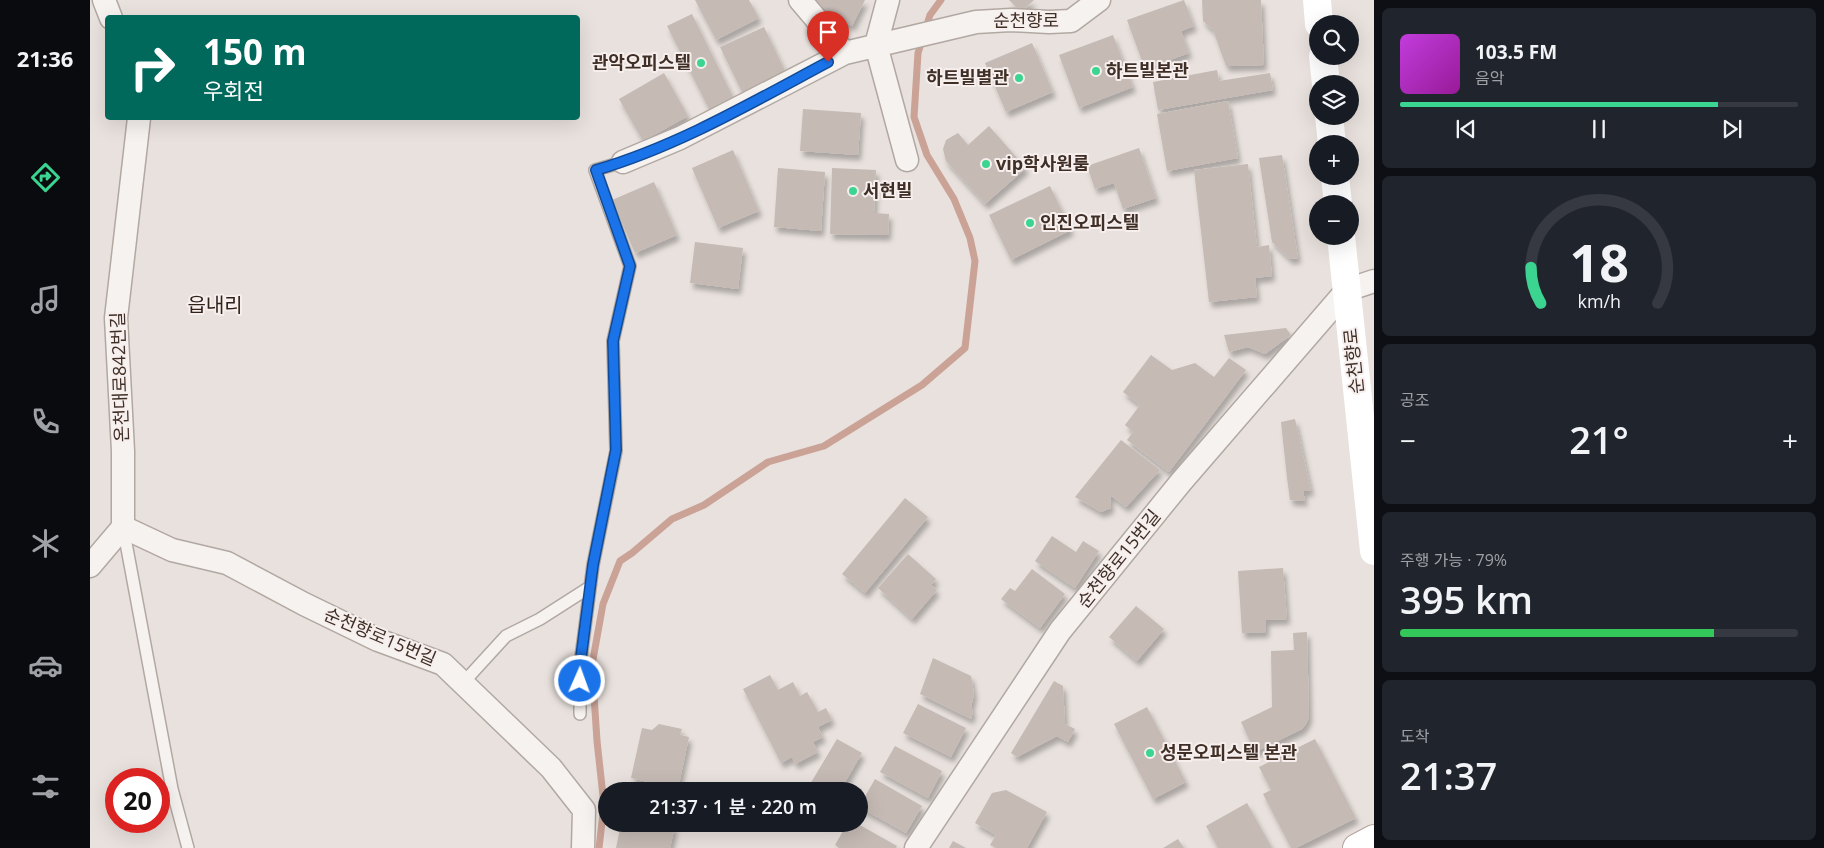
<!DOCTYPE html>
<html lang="ko">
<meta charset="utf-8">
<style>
:root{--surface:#171b24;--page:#20242c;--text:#f1f3f6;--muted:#9ea1a6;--line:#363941;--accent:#3cd491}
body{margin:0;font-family:"Open Sans","Noto Sans KR",sans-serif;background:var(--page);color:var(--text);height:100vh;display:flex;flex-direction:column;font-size:19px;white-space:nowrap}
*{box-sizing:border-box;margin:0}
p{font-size:16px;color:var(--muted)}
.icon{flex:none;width:28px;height:28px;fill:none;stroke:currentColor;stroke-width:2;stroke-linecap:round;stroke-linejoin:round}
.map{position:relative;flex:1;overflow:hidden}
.sheet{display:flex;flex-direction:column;gap:8px;padding:8px;background:#0d0f14;width:450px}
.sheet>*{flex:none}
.top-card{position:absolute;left:15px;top:15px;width:475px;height:105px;border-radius:5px;box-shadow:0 5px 20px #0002;background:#00695c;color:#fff;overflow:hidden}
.controls{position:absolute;left:1219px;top:15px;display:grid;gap:10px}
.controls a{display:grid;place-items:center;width:50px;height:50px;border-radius:50%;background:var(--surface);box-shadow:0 5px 20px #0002;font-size:25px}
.speed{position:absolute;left:15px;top:768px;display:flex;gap:10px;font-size:25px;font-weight:700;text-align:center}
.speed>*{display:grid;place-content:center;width:65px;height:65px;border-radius:50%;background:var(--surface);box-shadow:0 5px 20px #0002;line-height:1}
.speed .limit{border:8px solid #d22;background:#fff;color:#111}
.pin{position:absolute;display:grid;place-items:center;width:42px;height:42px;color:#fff;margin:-51px -21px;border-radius:50% 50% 50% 0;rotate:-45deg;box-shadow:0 0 5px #0007}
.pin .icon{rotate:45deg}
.me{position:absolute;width:55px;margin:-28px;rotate:2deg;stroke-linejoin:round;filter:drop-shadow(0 0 4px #0008)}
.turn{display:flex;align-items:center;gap:18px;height:105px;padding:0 15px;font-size:22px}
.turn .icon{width:65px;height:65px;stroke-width:2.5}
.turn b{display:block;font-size:35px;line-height:42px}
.big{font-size:38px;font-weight:600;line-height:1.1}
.sheet .widget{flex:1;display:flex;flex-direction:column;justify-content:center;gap:8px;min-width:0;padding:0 18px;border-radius:8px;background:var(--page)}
.sheet .dial{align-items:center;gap:0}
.dial svg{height:130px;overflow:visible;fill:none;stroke:var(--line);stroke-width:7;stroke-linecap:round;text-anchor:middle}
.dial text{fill:var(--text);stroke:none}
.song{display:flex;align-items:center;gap:15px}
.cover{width:60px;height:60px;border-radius:8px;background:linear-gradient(135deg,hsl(290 70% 55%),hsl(300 70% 35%))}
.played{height:5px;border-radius:2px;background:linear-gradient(90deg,var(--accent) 80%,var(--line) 80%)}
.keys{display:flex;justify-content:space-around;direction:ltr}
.heat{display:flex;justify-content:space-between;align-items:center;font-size:28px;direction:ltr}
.charge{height:8px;border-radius:4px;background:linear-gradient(90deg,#34c759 79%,var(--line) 0)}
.trip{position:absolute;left:508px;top:782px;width:270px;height:50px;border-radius:25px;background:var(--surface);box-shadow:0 5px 20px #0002;font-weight:600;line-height:50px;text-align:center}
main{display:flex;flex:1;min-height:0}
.tab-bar{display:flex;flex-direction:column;width:90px;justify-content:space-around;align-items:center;background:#090b0e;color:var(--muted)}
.tab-bar .icon{width:35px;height:35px}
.tab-bar .active{color:var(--accent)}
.tab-bar b{font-size:22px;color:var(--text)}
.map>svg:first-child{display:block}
</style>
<main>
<nav class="tab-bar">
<b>21:36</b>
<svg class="icon active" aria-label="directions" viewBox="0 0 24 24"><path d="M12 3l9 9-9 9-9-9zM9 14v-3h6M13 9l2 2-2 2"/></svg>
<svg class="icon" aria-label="music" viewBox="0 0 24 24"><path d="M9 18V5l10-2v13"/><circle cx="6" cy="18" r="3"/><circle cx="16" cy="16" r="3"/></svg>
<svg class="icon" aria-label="phone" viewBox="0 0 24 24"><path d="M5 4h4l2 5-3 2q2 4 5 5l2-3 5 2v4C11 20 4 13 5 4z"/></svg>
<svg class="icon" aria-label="climate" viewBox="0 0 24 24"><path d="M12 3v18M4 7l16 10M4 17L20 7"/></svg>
<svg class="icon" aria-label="car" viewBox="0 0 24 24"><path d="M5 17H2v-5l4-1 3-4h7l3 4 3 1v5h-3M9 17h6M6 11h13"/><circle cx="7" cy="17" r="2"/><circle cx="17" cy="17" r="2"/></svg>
<svg class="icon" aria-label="filters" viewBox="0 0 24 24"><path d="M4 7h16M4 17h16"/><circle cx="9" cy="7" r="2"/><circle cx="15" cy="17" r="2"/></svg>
</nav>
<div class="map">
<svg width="1284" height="848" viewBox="0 0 1284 848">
<defs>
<filter id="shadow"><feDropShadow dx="3" dy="5.5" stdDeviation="2.5" flood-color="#0004"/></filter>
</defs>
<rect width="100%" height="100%" fill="#e8e1dd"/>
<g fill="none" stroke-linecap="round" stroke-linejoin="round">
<path stroke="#caa296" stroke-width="7" d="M509 848 514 805 507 741 502 665 513 604 530 561 542 553 582 519 614 505 678 462 734 446 832 385 875 348 885 261 880 238 864 199 837 155 824 117 828 53 840 15 851 0"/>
</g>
<path fill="#c5bab4" filter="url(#shadow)" d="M605 0H659L669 18 626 40Z
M714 0H775L762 26 713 2Z
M919 0H944L931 12Z
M1094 0 1104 26 1091 31 1099 53 1055 69 1037 20Z
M1112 0H1171L1174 65 1136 66 1123 30 1113 21Z
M602 14 644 99 620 111 577 26Z
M674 27 696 73 653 94 630 47Z
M1023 35 1043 87 989 108 969 55Z
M942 43 963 92 916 112 895 63Z
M1127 70 1129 81 1180 73 1183 90 1068 110 1063 82Z
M574 73 598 116 553 141 529 99Z
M1138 101 1148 158 1077 171 1067 114Z
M713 109 771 113 768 155 710 151Z
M899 126 936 168 895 204 856 161 853 149 856 140 868 133 878 145Z
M1049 148 1066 198 1033 209 1024 183 1005 189 997 166Z
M643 150 669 211 628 228 602 168Z
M1192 155 1208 258 1200 259 1182 242 1169 158Z
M1158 164 1167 247 1179 245 1182 276 1165 278 1167 297 1119 302 1104 170Z
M688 168 735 172 731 231 684 227Z
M742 168 786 170 784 213 799 214 798 235 740 234Z
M564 182 587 235 545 253 522 200Z
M960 186 981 230 921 260 899 215Z
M605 242 653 248 648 289 600 283Z
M1196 328 1201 335 1175 354 1158 347 1139 352 1134 335Z
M1061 355 1082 370 1105 363 1124 377 1139 358 1156 370 1079 472 1037 440 1043 432 1035 425 1050 405 1033 392Z
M1205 419 1221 491H1213L1215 501 1200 500 1197 478 1191 422Z
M1031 440 1070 470 1036 507 1020 495 1021 508 1011 512 985 497Z
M815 498 838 517 775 593 752 574Z
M962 536 986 552 993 541 1009 551 985 588 945 561Z
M818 554 846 579 841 585 847 590 822 619 788 588Z
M1193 568 1197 619 1176 620V632L1152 633 1148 571Z
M942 569 975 594 950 628 911 599 920 588 925 591Z
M1046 606 1074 629 1047 661 1019 637Z
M1217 632 1219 717 1216 724 1212 729 1165 752 1151 722 1182 707 1181 651 1204 650 1203 633Z
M843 658 881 676 884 694 881 707 883 711 881 719 830 694Z
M680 675 688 690 703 682 710 696 717 692 728 712 736 708 742 720 728 727 733 737 723 742 728 752 705 764 702 757 691 763 653 689Z
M964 681 973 686 975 724 985 729 978 742 967 736 927 757 921 753Z
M828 704 876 728 861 757 813 733Z
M1057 707 1096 782 1063 799 1024 724Z
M569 724 592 729 590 735 599 737 588 789 541 778 552 728 562 730Z
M747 739 772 753 750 791H716Z
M1225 739 1266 818 1206 848H1201L1173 794 1181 790 1169 767Z
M805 746 852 771 838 798 790 772Z
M785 779 832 806 816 833 769 807Z
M916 790 957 812 937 848H906L900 845 906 835 885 823 902 793Z
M1157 803 1182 848H1128L1116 826Z
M531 824H576L585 826 580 848H526Z
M757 824H768L807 846 806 848H749L745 845Z
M1088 839 1094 848H1073Z
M863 841 876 848H859Z"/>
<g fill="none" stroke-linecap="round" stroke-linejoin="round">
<g stroke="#b2a8a2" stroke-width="14">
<path id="lane" d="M33 527 82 789 98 848
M373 683 416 636 450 619 500 587
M490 714V665L503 565 526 451 523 341 540 266 505 170 533 162"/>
</g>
<g stroke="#b2a8a2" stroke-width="25">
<path id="street" d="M14 0 21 18
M710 0 755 53
M798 0 786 45 817 160
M533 162 590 138 755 53 886 22 921 20 959 22 981 21 1009 0
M33 527 82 550 137 563 214 604 288 640 353 664 461 768 494 810 493 848
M0 566 33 527V451L26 318 49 118
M826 848 970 631 1091 482 1257 290 1284 281"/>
</g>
<g stroke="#b4a49c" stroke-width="30">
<path id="primary" d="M1267 848 1284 839"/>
</g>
<use href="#lane" stroke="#f6f2f0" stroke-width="11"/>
<use href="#street" stroke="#f6f2f0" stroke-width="22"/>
<path stroke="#fff" stroke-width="28" d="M1227 0 1229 24
M1233 56 1236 84
M1239 116 1242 144
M1245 176 1248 204
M1251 236 1284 551"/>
<use href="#primary" stroke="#fff" stroke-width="28"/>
</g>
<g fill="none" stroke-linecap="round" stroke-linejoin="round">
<g stroke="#114b97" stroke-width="12">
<path id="route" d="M490 681V665L503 565 526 450 523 341 540 266 506 170C588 146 663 102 738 62"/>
</g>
<use href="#route" stroke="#1a73e8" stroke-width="9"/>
</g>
<g fill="#3cd491" stroke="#f6efed" stroke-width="2">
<circle cx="611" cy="63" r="5"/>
<circle cx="1006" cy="71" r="5"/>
<circle cx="929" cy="78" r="5"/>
<circle cx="896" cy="164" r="5"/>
<circle cx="763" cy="191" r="5"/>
<circle cx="940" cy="223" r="5"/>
<circle cx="1060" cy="753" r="5"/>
</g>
<g text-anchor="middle" stroke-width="4" stroke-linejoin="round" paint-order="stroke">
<g font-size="18" fill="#3f2f26" stroke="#f6efed">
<text x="936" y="27">순천향로</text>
<text transform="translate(1264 361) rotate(-96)" y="6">순천향로</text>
<text transform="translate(30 377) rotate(-92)" y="6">온천대로842번길</text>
<text transform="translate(1029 559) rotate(-51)" y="6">순천향로15번길</text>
<text transform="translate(290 637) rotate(23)" y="6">순천향로15번길</text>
</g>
<g font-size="18" font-weight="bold" fill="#3f2f26" stroke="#f6efed" text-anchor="start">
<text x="601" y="69" text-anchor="end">관악오피스텔</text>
<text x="1016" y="77">하트빌본관</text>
<text x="919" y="84" text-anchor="end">하트빌별관</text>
<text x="906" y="170">vip학사원룸</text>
<text x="773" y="197">서현빌</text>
<text x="950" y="229">인진오피스텔</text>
<text x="1070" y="759">성문오피스텔 본관</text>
</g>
<g font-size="20" fill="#302119" stroke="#f6efed">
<text x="125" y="312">읍내리</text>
</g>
</g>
</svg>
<div class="controls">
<a><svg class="icon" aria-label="search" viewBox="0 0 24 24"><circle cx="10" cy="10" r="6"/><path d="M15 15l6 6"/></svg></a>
<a><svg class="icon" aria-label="layers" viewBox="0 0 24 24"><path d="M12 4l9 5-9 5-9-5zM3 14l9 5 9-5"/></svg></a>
<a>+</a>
<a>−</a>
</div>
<div class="speed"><div class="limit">20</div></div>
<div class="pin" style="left:738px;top:62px;background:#d93025"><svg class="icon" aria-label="arrive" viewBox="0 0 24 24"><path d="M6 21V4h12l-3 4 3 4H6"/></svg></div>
<svg class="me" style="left:490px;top:681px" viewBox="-20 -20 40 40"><circle r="17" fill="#1a73e8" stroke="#fff" stroke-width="3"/><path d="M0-11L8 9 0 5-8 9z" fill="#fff"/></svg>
<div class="trip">21:37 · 1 분 · 220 m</div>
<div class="top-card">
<div class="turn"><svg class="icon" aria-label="right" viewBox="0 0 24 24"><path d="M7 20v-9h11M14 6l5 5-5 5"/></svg><div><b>150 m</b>우회전</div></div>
</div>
</div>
<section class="sheet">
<div class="widget">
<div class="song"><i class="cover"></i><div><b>103.5 FM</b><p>음악</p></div></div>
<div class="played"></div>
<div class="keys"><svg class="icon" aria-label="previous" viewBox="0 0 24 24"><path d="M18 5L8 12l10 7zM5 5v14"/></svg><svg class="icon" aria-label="pause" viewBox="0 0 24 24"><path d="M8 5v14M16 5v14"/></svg><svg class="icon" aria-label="next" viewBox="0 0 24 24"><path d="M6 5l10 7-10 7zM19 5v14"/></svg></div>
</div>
<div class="widget dial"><svg viewBox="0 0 100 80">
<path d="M14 69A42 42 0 1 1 86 69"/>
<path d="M14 69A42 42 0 0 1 8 47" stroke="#3cd491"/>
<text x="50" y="56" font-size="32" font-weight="700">18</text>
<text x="50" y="72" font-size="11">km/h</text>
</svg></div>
<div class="widget"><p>공조</p>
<div class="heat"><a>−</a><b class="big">21°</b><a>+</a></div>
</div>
<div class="widget"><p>주행 가능 · 79%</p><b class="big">395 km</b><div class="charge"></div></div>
<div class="widget"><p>도착</p><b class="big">21:37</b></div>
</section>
</main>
